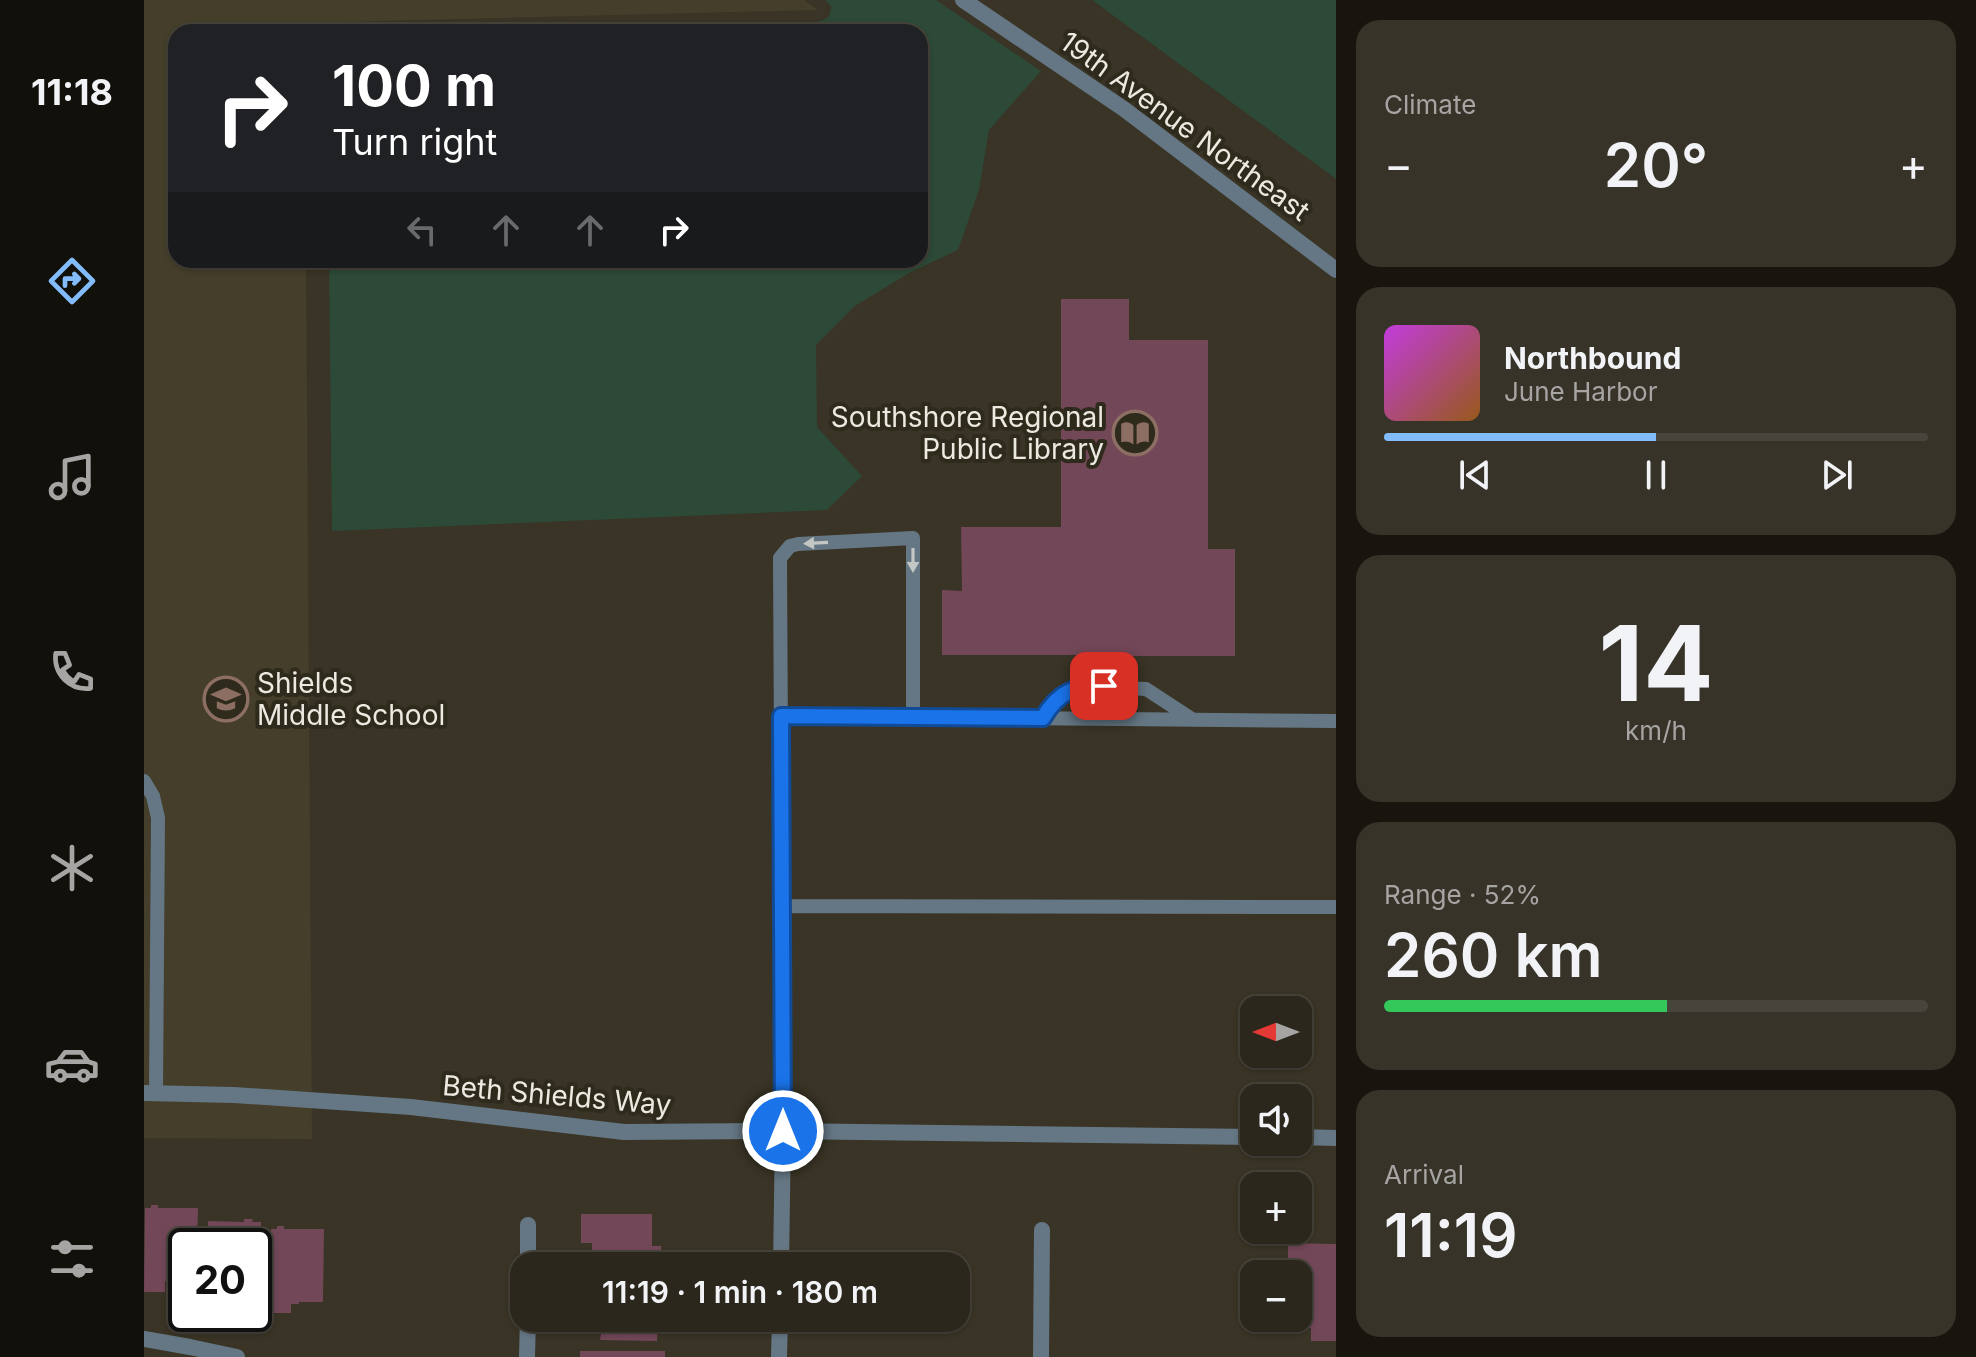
<!DOCTYPE html>
<meta charset="utf-8">
<style>
:root{--surface:#2b271c;--page:#373329;--text:#f1f3f6;--muted:#a6a5a3;--line:#47443b;--accent:#82bcfa}
body{margin:0;font-family:Inter,sans-serif;background:var(--page);color:var(--text);height:100vh;display:flex;flex-direction:column;font-size:30px;white-space:nowrap}
*{box-sizing:border-box;margin:0}
p{font-size:26px;color:var(--muted)}
.icon{flex:none;width:44px;height:44px;fill:none;stroke:currentColor;stroke-width:2;stroke-linecap:round;stroke-linejoin:round}
.map{position:relative;flex:1;overflow:hidden}
.side{display:flex;flex-direction:column;gap:20px;padding:20px;background:#18150f;width:640px}
.side>*{flex:none}
.guide{position:absolute;left:24px;top:24px;width:760px;height:244px;border-radius:24px;box-shadow:0 2px 6px #0004,0 0 0 2px var(--line);background:#202124;color:#fff;overflow:hidden}
.needle{width:52px;rotate:270deg}
.fabs{position:absolute;left:1096px;top:996px;display:grid;gap:16px}
.fabs a{display:grid;place-items:center;width:72px;height:72px;border-radius:16px;background:var(--surface);box-shadow:0 2px 6px #0004,0 0 0 2px var(--line);font-size:40px}
.speed{position:absolute;left:24px;top:1228px;display:flex;gap:16px;font-size:40px;font-weight:700;text-align:center}
.speed>*{display:grid;place-content:center;width:104px;height:104px;border-radius:50%;background:var(--surface);box-shadow:0 2px 6px #0004,0 0 0 2px var(--line);line-height:1}
.speed .limit{border:4px solid #111;border-radius:12px;background:#fff;color:#111}
.pin{position:absolute;display:grid;place-items:center;width:68px;height:68px;color:#fff;margin:-34px;border-radius:16px;box-shadow:0 4px 12px #0006}
.me{position:absolute;width:88px;margin:-44px;rotate:0deg;stroke-linejoin:round;filter:drop-shadow(0 0 6px #0008)}
.turn{display:flex;align-items:center;gap:28px;height:168px;padding:0 32px;font-size:36px}
.turn .icon{width:104px;height:104px;stroke-width:2.5}
.turn b{display:block;font-size:56px;line-height:68px}
.lanes{display:flex;align-items:center;height:76px;padding:0 32px;background:#0003;justify-content:center;gap:40px;direction:ltr}
.lanes .off{opacity:.35}
.big{font-size:60px;font-weight:600;line-height:1.1}
.side .tile{flex:1;display:flex;flex-direction:column;justify-content:center;gap:12px;min-width:0;padding:0 28px;border-radius:24px;background:var(--page)}
.side .dial{align-items:center;gap:0}
.dial b{font-size:104px;line-height:1}
.song{display:flex;align-items:center;gap:24px}
.cover{width:96px;height:96px;border-radius:12px;background:linear-gradient(135deg,hsl(290 70% 55%),hsl(30 70% 35%))}
.played{height:8px;border-radius:4px;background:linear-gradient(90deg,var(--accent) 50%,var(--line) 50%)}
.keys{display:flex;justify-content:space-around;direction:ltr}
.heat{display:flex;justify-content:space-between;align-items:center;font-size:44px;direction:ltr}
.charge{height:12px;border-radius:6px;background:linear-gradient(90deg,#34c759 52%,var(--line) 0)}
.trip{position:absolute;left:366px;top:1252px;width:460px;height:80px;border-radius:24px;background:var(--surface);box-shadow:0 2px 6px #0004,0 0 0 2px var(--line);font-weight:600;line-height:80px;text-align:center}
main{display:flex;flex:1;min-height:0}
.tab-bar{display:flex;flex-direction:column;width:144px;justify-content:space-around;align-items:center;background:#11100b;color:var(--muted)}
.tab-bar .icon{width:56px;height:56px}
.tab-bar .active{color:var(--accent)}
.tab-bar b{font-size:36px;color:var(--text)}
.map>svg:first-child{display:block}
</style>
<main>
<nav class="tab-bar">
<b>11:18</b>
<svg class="icon active" aria-label="directions" viewBox="0 0 24 24"><path d="M12 3l9 9-9 9-9-9zM9 14v-3h6M13 9l2 2-2 2"/></svg>
<svg class="icon" aria-label="music" viewBox="0 0 24 24"><path d="M9 18V5l10-2v13"/><circle cx="6" cy="18" r="3"/><circle cx="16" cy="16" r="3"/></svg>
<svg class="icon" aria-label="phone" viewBox="0 0 24 24"><path d="M5 4h4l2 5-3 2q2 4 5 5l2-3 5 2v4C11 20 4 13 5 4z"/></svg>
<svg class="icon" aria-label="climate" viewBox="0 0 24 24"><path d="M12 3v18M4 7l16 10M4 17L20 7"/></svg>
<svg class="icon" aria-label="car" viewBox="0 0 24 24"><path d="M5 17H2v-5l4-1 3-4h7l3 4 3 1v5h-3M9 17h6M6 11h13"/><circle cx="7" cy="17" r="2"/><circle cx="17" cy="17" r="2"/></svg>
<svg class="icon" aria-label="filters" viewBox="0 0 24 24"><path d="M4 7h16M4 17h16"/><circle cx="9" cy="7" r="2"/><circle cx="15" cy="17" r="2"/></svg>
</nav>
<div class="map">
<svg width="1192" height="1357" viewBox="0 0 1192 1357">
<rect width="100%" height="100%" fill="#393425"/>
<path fill="#443e2a" d="M0 0H660L674 10 161 23V32H32V260H162L168 1139 0 1138Z"/>
<path fill="#2d4938" d="M681 0H792L897 71 845 130 835 190 814 250 765 273 711 306 672 345 673 427 718 476 683 510 188 531 185 266 176 264V260H776V32H418L419 29 674 22C684 19 687 16 687 6Z
M948 0H1192V179L1184 173Z"/>
<path fill="#724758" d="M917 299H985V340H1064V549H1091V656H973L972 706 949 705 951 655H798V590L818 591 817 527H917Z
M7 1205H14V1208H54L53 1246H42V1280L21 1281V1292H0L1 1208H7Z
M437 1214H508V1246H517V1263H508V1266H448V1243H437Z
M100 1219H109L108 1222H117V1280H110V1246H63L64 1221 100 1222Z
M133 1226H140V1229H180L179 1302H155V1304H147V1313H126L127 1229H133Z
M1144 1243 1192 1244V1341H1167V1328H1143V1318H1154V1274H1144Z
M438 1318H514L513 1341 456 1340 457 1334H437Z
M436 1351H521V1357H436Z"/>
<g fill="none" stroke-linecap="round" stroke-linejoin="round">
<path stroke="#657784" stroke-width="14" d="M637 716 1192 721
M899 718 905 708 921 692 941 686 1002 689 1048 719
M0 781 9 796 14 818 12 1093
M637 906 1192 907
M639 1131 636 558 646 546 654 544 769 538V717"/>
<path stroke="#657784" stroke-width="16" d="M0 1093 90 1095 267 1107 480 1132 639 1131 1110 1137
M1154 1137 1192 1138
M384 1266V1225
M637 1266 639 1131
M0 1339 46 1347 93 1357
M383 1357 384 1318
M635 1357 636 1318
M897 1357 898 1230"/>
<path stroke="#657784" stroke-width="16" d="M819 0 980 109 1192 270"/>
</g>
<defs><path id="oneway-solid" d="M-6-.8H1V-3.2L6.5 0L1 3.2V.8H-6Z" transform="scale(2)"/></defs>
<g fill="#c4c7c4">
<use href="#oneway-solid" transform="translate(672 543) rotate(177)"/>
<use href="#oneway-solid" transform="translate(769 560) rotate(90)"/>
</g>
<g fill="none" stroke-linecap="round" stroke-linejoin="round">
<g stroke="#114b97" stroke-width="20">
<path id="route" d="M639 1131 637 716 899 718C914 692 931 685 960 686"/>
</g>
<use href="#route" stroke="#1a73e8" stroke-width="14"/>
</g>
<defs>
<g id="library-ring" transform="scale(2.3)"><circle r="9.5" fill="#2e2a1c" stroke="#8d6e63" stroke-width="1.5"/><path d="M-6-4Q-3-5.5-.7-3.5V5Q-3 3-6 4ZM6-4Q3-5.5 .7-3.5V5Q3 3 6 4Z" fill="#8d6e63"/></g>
<g id="school-ring" transform="scale(2.3)"><circle r="9.5" fill="#2e2a1c" stroke="#8d6e63" stroke-width="1.5"/><path d="M0-5L7-2L0 1L-7-2ZM-4 1L0 2.5L4 1V4Q0 6-4 4Z" fill="#8d6e63"/></g>
</defs>
<g fill-rule="evenodd">
<use href="#library-ring" x="991" y="433"/>
<use href="#school-ring" x="82" y="699"/>
</g>
<g text-anchor="middle" stroke-width="8" stroke-linejoin="round" paint-order="stroke">
<g font-size="28" fill="#ece9e0" stroke="#2e2a1c">
<text transform="translate(1041 126) rotate(36)" y="10">19th Avenue Northeast</text>
<text transform="translate(413 1095) rotate(5)" y="10">Beth Shields Way</text>
</g>
<g font-size="28" fill="#ece9e0" stroke="#2e2a1c" text-anchor="end">
<text x="960" y="427">Southshore Regional<tspan x="960" dy="32">Public Library</tspan></text>
<text x="113" y="693" text-anchor="start">Shields<tspan x="113" dy="32">Middle School</tspan></text>
</g>
</g>
</svg>
<div class="fabs">
<a><svg class="needle" viewBox="-14 -14 28 28"><path d="M0-13l5 13h-10z" fill="#e53935"/><path d="M0 13l5-13h-10z" fill="#a6a5a3"/></svg></a>
<a><svg class="icon" aria-label="sound" viewBox="0 0 24 24"><path d="M4 9h4l5-4v14l-5-4H4zM17 9q2 3 0 6"/></svg></a>
<a>+</a>
<a>−</a>
</div>
<div class="speed"><div class="limit">20</div></div>
<div class="pin" style="left:960px;top:686px;background:#d93025"><svg class="icon" aria-label="arrive" viewBox="0 0 24 24"><path d="M6 21V4h12l-3 4 3 4H6"/></svg></div>
<svg class="me" style="left:639px;top:1131px" viewBox="-20 -20 40 40"><circle r="17" fill="#1a73e8" stroke="#fff" stroke-width="3"/><path d="M0-11L8 9 0 5-8 9z" fill="#fff"/></svg>
<div class="trip">11:19 · 1 min · 180 m</div>
<div class="guide">
<div class="turn"><svg class="icon" aria-label="right" viewBox="0 0 24 24"><path d="M7 20v-9h11M14 6l5 5-5 5"/></svg><div><b>100 m</b>Turn right</div></div>
<div class="lanes"><svg class="icon off" aria-label="left" viewBox="0 0 24 24"><path d="M17 20v-9H6M10 6l-5 5 5 5"/></svg><svg class="icon off" aria-label="ahead" viewBox="0 0 24 24"><path d="M12 20V5M6 11l6-6 6 6"/></svg><svg class="icon off" aria-label="ahead" viewBox="0 0 24 24"><path d="M12 20V5M6 11l6-6 6 6"/></svg><svg class="icon" aria-label="right" viewBox="0 0 24 24"><path d="M7 20v-9h11M14 6l5 5-5 5"/></svg></div>
</div>
</div>
<section class="side">
<div class="tile"><p>Climate</p>
<div class="heat"><a>−</a><b class="big">20°</b><a>+</a></div>
</div>
<div class="tile">
<div class="song"><i class="cover"></i><div><b>Northbound</b><p>June Harbor</p></div></div>
<div class="played"></div>
<div class="keys"><svg class="icon" aria-label="previous" viewBox="0 0 24 24"><path d="M18 5L8 12l10 7zM5 5v14"/></svg><svg class="icon" aria-label="pause" viewBox="0 0 24 24"><path d="M8 5v14M16 5v14"/></svg><svg class="icon" aria-label="next" viewBox="0 0 24 24"><path d="M6 5l10 7-10 7zM19 5v14"/></svg></div>
</div>
<div class="tile dial"><b>14</b><p>km/h</p></div>
<div class="tile"><p>Range · 52%</p><b class="big">260 km</b><div class="charge"></div></div>
<div class="tile"><p>Arrival</p><b class="big">11:19</b></div>
</section>
</main>
